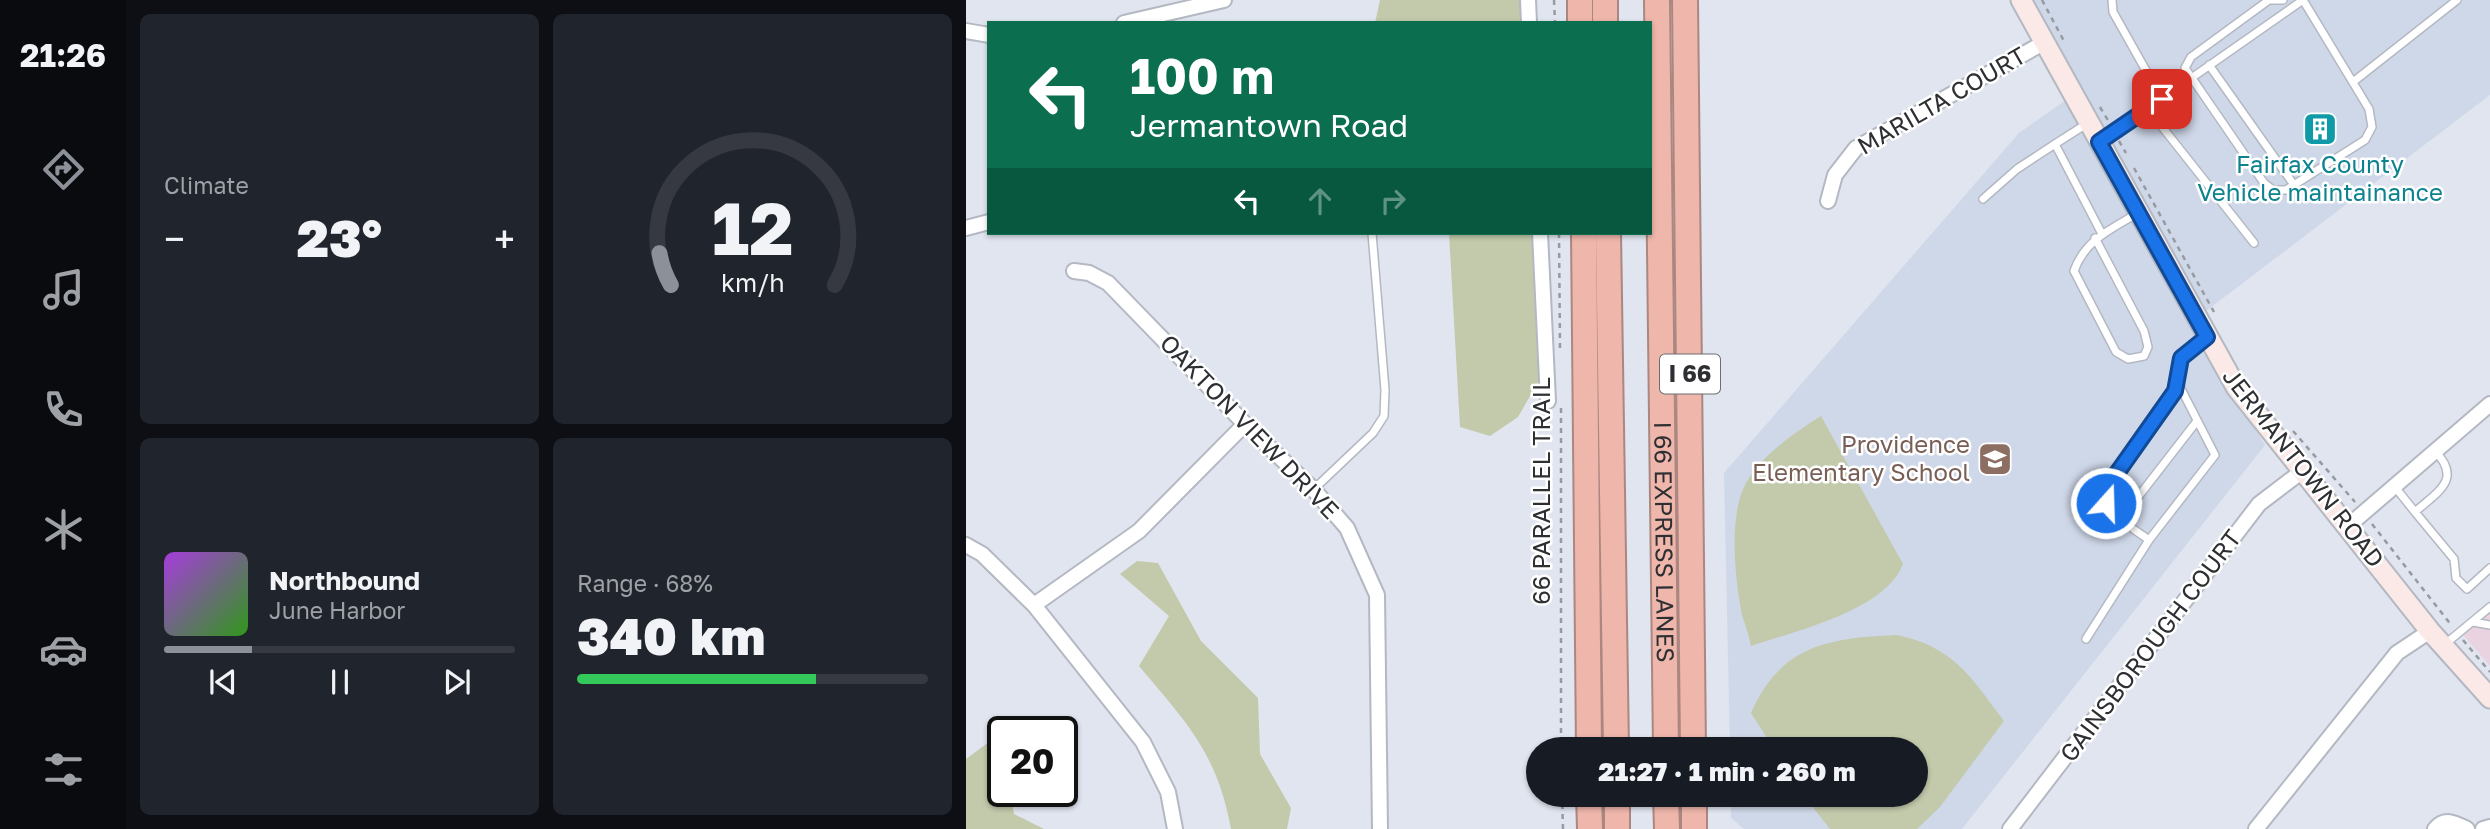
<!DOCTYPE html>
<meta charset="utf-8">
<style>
:root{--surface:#171b24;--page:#20242c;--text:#f1f3f6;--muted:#9ea1a6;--line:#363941;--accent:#8c9099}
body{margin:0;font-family:"Golos Text",sans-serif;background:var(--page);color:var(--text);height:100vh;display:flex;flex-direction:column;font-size:26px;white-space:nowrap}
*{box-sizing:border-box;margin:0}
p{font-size:23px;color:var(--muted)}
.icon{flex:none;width:38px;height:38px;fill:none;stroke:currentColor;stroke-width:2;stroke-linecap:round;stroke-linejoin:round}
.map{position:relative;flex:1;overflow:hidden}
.details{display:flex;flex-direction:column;gap:14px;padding:14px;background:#0d0f14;width:840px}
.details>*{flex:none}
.top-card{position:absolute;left:21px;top:21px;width:665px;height:214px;border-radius:0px;box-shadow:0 2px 5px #0004;background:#0b6e4f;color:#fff;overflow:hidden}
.speed{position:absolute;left:21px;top:716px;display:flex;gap:14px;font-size:35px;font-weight:700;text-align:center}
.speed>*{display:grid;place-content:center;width:91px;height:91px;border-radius:50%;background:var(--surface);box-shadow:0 2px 5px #0004;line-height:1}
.speed .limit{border:4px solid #111;border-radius:10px;background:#fff;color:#111}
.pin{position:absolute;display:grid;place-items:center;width:60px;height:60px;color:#fff;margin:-30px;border-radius:14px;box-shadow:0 4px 10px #0006}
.me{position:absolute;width:77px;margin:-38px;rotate:20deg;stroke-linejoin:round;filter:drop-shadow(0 0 5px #0008)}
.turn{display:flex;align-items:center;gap:24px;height:147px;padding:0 28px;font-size:32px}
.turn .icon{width:91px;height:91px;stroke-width:2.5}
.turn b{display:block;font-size:49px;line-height:60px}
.lanes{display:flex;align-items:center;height:66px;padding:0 28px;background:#0003;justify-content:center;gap:35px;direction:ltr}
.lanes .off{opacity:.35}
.big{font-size:52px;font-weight:800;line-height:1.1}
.details .widget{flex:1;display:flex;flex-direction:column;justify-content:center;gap:10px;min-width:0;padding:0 24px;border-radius:10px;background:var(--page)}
.details .dial{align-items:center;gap:0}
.dial svg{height:182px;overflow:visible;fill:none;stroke:var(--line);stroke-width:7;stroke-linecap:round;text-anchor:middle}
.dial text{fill:var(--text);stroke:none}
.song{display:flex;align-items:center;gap:21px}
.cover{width:84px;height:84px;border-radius:10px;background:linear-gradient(135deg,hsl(280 70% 55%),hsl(110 70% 35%))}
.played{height:7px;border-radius:4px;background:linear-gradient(90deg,var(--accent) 25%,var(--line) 25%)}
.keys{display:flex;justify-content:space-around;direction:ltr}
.heat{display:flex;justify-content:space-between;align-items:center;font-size:38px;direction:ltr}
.charge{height:10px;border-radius:5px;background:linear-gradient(90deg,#34c759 68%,var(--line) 0)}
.details .tiles{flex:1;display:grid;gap:14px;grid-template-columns:repeat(2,1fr)}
.trip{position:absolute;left:560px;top:737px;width:402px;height:70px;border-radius:35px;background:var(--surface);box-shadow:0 2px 5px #0004;font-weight:800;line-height:70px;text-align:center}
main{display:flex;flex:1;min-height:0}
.dock{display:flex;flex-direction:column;width:126px;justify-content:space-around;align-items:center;background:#090b0e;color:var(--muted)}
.dock .icon{width:49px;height:49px}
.dock .selected{color:var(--accent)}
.dock b{font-size:32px;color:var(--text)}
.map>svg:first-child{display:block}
</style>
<main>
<nav class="dock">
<b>21:26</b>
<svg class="icon selected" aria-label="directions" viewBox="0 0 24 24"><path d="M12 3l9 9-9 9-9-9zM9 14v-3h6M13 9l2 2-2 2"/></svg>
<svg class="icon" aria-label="music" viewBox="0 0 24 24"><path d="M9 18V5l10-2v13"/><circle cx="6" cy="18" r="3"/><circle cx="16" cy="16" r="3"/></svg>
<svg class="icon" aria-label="phone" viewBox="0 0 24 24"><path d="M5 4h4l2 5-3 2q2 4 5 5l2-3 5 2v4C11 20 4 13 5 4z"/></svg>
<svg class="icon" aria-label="climate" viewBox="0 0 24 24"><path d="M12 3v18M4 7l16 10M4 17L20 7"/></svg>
<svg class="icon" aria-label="car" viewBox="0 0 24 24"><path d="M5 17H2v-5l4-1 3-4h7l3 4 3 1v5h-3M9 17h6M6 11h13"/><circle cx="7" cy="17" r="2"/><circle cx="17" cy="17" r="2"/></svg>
<svg class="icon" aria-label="filters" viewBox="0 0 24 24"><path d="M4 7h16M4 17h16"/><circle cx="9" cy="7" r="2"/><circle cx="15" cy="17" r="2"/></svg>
</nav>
<section class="details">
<div class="tiles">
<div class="widget"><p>Climate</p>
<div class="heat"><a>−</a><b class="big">23°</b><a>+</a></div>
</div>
<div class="widget dial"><svg viewBox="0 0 100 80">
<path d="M14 69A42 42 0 1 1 86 69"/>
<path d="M14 69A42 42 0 0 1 9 55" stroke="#8c9099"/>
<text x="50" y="56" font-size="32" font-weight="700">12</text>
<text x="50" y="72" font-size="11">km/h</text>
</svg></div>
<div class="widget">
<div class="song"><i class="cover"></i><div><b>Northbound</b><p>June Harbor</p></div></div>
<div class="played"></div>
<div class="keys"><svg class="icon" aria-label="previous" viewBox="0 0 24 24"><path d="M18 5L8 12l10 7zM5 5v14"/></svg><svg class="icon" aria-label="pause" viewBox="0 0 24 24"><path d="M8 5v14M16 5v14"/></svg><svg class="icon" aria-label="next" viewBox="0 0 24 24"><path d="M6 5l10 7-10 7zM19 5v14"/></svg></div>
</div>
<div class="widget"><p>Range · 68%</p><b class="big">340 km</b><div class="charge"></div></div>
</div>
</section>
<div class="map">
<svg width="1524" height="829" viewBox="0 0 1524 829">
<rect width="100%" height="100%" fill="#e0e5ef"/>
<path fill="#ead3e0" d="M1524 601V666L1492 629Z"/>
<path fill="#cfd8e9" d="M1063 0H1524V95L1240 311Z
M1100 100 1219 318 1299 445 996 829H778L765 818V795L950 794V749H764L758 473 1053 133Z"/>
<path fill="#c3caab" d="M414 0H555L556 23H409Z
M483 233H568L576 375 552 417 524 436 494 427Z
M855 416 937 564C919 611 829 631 785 646 783 635 779 625 776 615 769 580 762 515 780 483 797 454 828 433 855 416Z
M171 561 192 563 235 641 292 698 294 754 325 808 321 829H265C251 753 221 723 173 666L203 616 154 574Z
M931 635C988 647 1005 677 1038 721L974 807 951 829H864L837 795 950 794V749H808L785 713C815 644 864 638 931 635Z
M35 733 37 791H44L48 814 78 829H0V759Z"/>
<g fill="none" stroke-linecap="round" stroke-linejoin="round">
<g stroke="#b3b8c2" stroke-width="10">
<path id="lane" d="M1146 0 1147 12 1196 99
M1317 0H1303L1225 57 1219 68 1298 183 1307 190H1320L1399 140 1406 127 1403 109 1337 0
M1243 65 1328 185
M1387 82 1491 0
M1182 109 1288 243
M1134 142 1337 0
M1089 144 1122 123
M1017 199 1051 169 1089 144 1136 234
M1129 238 1178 331 1182 347 1178 356 1162 359 1150 352 1108 271C1119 240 1145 229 1172 213
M1211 381 1249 455 1183 540C1164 526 1141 515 1139 490L1209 391 1215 358 1240 337
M1429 487 1449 512C1471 492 1497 480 1469 451
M348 489 407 433 418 416 419 390 406 233
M1449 512 1488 559 1490 578 1501 589 1524 568
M1155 519 1231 421
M1507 622 1524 625
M1120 639 1183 540
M1478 645 1524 607"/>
</g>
<g stroke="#b3b8c2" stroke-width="18">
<path id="street" d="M562 0 563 23
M158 23 258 0
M0 31 23 35
M862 201 869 175 890 148 1079 42
M0 228 23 222
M574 233 582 401
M108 271 123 273 142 283 279 424 348 490 381 528 411 595 414 829
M1381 527 1524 404
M0 545 16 554 68 605 177 742 202 792 209 829
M68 605 173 531 279 424
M1044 829 1293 504 1335 472
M1290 829 1431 653 1464 631
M1469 829C1479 817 1489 823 1501 829
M1517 829 1524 827"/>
</g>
<g stroke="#b3b8c2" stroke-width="23">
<path id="secondary" d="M1055 0 1270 387 1464 631 1524 698"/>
</g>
<g stroke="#ab8781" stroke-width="28">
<g id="highway">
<path d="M614 0V23"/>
<path d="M639 0V23"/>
<path id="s1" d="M691 0 700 749"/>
<path d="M719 0 727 749"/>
<path d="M618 233 623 749"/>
<path d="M642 233 650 749"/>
<path d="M623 794 624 829"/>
<path d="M651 794V829"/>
<path d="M700 794 701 829"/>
<path d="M728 794V829"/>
</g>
</g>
<path stroke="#969aa1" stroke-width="2.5" stroke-dasharray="5 5" stroke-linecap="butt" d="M588 0 589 23
M1076 0 1099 43
M1134 107 1143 122
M1153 141 1160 153
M1168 168 1248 312
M593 233 594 348
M595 408V749
M1327 431 1389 502
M1406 524 1486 626
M1497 640 1524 672
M596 794 597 829"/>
<use href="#lane" stroke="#fff" stroke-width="7"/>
<use href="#street" stroke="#fff" stroke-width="14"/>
<use href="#secondary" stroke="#fae9e6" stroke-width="19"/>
<use href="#highway" stroke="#efb6ab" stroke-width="24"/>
</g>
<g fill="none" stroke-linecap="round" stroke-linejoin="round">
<g stroke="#114b97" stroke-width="18">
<path id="route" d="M1140 503 1139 490 1209 391 1215 358 1241 337 1133 142 1196 99"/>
</g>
<use href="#route" stroke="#1a73e8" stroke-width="12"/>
</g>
<defs>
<g id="building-square" transform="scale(1.75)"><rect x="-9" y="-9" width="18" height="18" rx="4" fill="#0f9aa8" stroke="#fff"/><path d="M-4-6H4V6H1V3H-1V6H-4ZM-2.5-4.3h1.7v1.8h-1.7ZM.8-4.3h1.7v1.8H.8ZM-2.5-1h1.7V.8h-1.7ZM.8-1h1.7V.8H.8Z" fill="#fff"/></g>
<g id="school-square" transform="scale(1.75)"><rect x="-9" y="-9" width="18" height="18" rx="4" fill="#8d6e63" stroke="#fff"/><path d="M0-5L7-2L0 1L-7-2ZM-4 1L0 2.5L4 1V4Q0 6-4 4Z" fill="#fff"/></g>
</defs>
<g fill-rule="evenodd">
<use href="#building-square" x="1354" y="129"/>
<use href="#school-square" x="1029" y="459"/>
</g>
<g text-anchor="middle" stroke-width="5" stroke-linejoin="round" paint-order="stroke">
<rect fill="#fff" stroke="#6c6d70" stroke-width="2" x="694" y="354.5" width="60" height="39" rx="5"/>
<g font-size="23" font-weight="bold" fill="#2d2f32">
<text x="724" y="382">I 66</text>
</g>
<g font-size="24" fill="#2d2f32" stroke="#fff">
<text transform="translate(976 101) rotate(-30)" y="8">MARILTA COURT</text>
<text transform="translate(283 427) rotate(46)" y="8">OAKTON VIEW DRIVE</text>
<text transform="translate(1337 468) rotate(52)" y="8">JERMANTOWN ROAD</text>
<text transform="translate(576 491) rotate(-90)" y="8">66 PARALLEL TRAIL</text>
<text dy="8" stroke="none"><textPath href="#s1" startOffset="542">I 66 EXPRESS LANES</textPath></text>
<text transform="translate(1185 646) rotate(-53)" y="8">GAINSBOROUGH COURT</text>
</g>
<g font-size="24" fill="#0d838f" stroke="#fff">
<text x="1354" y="173">Fairfax County<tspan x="1354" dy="28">Vehicle maintainance</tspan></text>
</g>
<g font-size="24" fill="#785e54" stroke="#fff" text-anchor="end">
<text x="1004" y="453">Providence<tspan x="1004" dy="28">Elementary School</tspan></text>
</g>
</g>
</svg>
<div class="speed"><div class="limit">20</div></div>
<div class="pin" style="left:1196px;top:99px;background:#d93025"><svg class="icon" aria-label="arrive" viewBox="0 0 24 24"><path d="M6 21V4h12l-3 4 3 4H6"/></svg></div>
<svg class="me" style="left:1140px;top:503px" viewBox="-20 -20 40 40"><circle r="17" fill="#1a73e8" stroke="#fff" stroke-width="3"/><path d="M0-11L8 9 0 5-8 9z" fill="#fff"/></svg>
<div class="trip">21:27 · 1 min · 260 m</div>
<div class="top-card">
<div class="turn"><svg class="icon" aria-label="left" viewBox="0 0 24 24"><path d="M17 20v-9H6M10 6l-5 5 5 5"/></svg><div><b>100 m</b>Jermantown Road</div></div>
<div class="lanes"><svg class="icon" aria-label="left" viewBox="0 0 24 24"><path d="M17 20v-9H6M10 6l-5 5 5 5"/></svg><svg class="icon off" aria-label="ahead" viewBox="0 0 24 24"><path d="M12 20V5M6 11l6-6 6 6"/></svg><svg class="icon off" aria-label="right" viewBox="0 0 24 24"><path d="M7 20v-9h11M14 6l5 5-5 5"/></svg></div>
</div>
</div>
</main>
